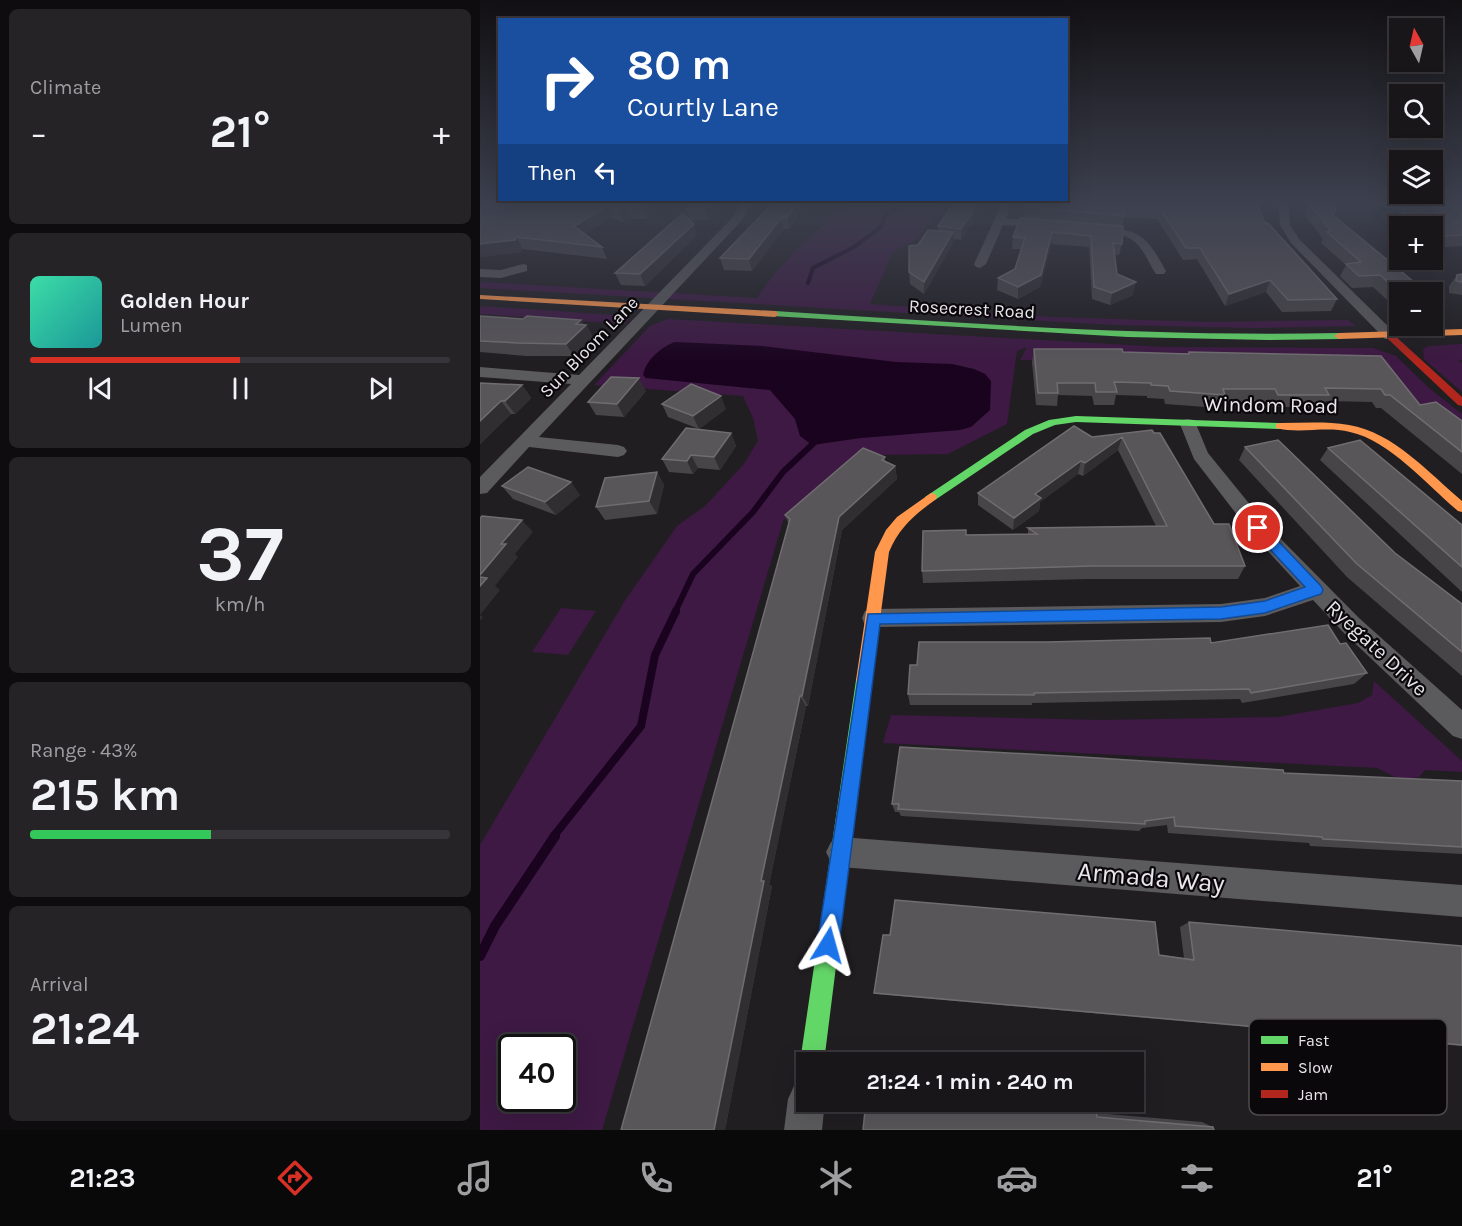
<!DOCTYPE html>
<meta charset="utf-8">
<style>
:root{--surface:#19161a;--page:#262327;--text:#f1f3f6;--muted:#9f9fa2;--line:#373539;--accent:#d93025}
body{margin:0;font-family:Karla,sans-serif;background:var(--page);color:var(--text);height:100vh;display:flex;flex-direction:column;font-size:22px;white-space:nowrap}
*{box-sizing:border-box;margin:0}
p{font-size:20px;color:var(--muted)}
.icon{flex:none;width:33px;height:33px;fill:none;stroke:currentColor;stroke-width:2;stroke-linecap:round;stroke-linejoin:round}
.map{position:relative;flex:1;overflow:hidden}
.panel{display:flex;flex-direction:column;gap:9px;padding:9px;background:#0e0c0e;width:480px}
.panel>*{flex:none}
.hud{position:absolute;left:18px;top:18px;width:570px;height:183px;border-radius:0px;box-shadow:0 6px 24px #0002,0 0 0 2px var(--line);background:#1a4fa0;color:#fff;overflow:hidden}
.needle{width:39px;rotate:352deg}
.tools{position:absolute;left:909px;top:18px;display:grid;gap:12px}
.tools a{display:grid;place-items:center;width:54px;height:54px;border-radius:0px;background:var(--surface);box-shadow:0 6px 24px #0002,0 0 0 2px var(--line);font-size:30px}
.speed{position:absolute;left:18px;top:1034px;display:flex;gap:12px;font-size:30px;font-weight:700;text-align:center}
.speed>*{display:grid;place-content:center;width:78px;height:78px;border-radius:50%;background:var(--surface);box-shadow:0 6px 24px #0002,0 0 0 2px var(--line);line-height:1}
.speed .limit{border:3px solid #111;border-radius:9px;background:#fff;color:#111}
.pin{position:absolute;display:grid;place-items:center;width:51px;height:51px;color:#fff;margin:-26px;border:3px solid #fff;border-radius:50%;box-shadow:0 2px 6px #0007}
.me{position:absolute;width:66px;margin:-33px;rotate:8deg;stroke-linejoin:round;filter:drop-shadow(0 0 4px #0008)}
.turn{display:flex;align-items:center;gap:21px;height:126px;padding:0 30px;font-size:27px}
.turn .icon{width:78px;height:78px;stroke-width:2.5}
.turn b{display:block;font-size:42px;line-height:51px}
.then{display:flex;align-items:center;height:57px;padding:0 30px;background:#0003;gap:12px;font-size:22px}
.big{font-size:45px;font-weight:700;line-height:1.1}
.panel .tile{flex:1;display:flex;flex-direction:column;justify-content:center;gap:9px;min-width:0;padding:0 21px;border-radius:9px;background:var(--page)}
.panel .dial{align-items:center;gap:0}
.dial b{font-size:78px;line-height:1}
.song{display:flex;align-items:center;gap:18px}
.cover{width:72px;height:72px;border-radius:9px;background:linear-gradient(135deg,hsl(160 70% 55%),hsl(180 70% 35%))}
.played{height:6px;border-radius:3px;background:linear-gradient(90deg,var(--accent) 50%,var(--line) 50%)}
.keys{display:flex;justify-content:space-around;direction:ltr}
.heat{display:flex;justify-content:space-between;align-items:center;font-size:33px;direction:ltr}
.charge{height:9px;border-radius:4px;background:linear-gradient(90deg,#34c759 43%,var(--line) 0)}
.trip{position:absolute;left:316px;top:1052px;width:348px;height:60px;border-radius:0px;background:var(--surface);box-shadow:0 6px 24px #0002,0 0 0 2px var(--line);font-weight:700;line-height:60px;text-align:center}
.tab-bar{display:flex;height:96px;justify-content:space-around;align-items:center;background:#0a090a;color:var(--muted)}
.tab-bar .icon{width:42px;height:42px}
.tab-bar .on{color:var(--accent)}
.tab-bar b{font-size:27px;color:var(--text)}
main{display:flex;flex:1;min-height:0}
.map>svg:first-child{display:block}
</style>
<main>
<section class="panel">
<div class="tile"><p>Climate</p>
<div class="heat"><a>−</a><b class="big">21°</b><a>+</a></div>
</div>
<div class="tile">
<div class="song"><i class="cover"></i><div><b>Golden Hour</b><p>Lumen</p></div></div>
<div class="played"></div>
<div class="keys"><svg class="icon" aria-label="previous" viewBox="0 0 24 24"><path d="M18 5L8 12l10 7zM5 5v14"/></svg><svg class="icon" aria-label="pause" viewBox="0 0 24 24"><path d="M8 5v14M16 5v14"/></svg><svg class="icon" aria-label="next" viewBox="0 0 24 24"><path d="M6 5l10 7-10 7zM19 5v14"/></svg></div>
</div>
<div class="tile dial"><b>37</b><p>km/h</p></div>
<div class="tile"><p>Range · 43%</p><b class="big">215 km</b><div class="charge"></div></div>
<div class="tile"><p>Arrival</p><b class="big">21:24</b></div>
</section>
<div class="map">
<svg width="982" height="1130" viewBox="0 0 982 1130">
<rect width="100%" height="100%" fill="#211e22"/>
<path fill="#3d1943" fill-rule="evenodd" d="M369 203H463L437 239 413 252 390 304 573 317 728 322 868 320 876 326 775 328 633 325 0 288V282L277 298C302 260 334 232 369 203Z
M0 306 135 315 149 318 145 324 0 314Z
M188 319 685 347 893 348 916 356 949 388 982 414V437L924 416 892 366 540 360 547 347 537 351 527 424 468 454 388 455 368 462 303 521 122 1130H0V845L144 602 197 526 225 506 263 465 278 441 273 418 263 396 114 385 170 326ZM32 1047H82V1098H32Z
M982 344V360H979L982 363V392L944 359 943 349 949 346Z
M81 608 116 611 88 655 52 652Z
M894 681 982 761V772L945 770 939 777 921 780 897 768 403 743 411 715 621 720 798 717 878 703 892 695Z"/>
<path fill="#1a031f" d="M195 342 282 346 416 362 472 364 494 369 505 374 511 381 510 410 491 427 480 430 381 438 332 445 320 436 315 419 290 390 166 378 163 375C166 360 181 347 195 342Z"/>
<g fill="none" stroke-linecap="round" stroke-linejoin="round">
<path stroke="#1a031f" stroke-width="4" d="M328 283 333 268 374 247 401 227 405 216 422 203"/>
<path stroke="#1a031f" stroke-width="6" d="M195 612 213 574 273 512 303 472 338 439"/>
<path stroke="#1a031f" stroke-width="8" d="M73 837 161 726 175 655 196 611"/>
<path stroke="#1a031f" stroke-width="10" d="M0 956 15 926 75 836"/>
<path fill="#5b5a5c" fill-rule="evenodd" d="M261 203H271L263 219 59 437 138 445 144 447 147 451 144 455 138 457 49 447 7 493 0 494V477L91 384 0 377V367L99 375 254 216Z
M522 203H532L526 218 567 222 572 225 567 228 523 225 506 264 500 268 496 267 494 264Z
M798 203H808L810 225 819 239 915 333 917 336 915 339H905L811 243 800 225Z
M616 226C660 230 665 233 686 271L684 274H676C666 259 661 239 641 235 632 233 622 233 612 231V227Z
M43 264 47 265V271L21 278 0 277V269L21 270Z
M708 419 714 420 716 424 728 453 785 523 879 618 982 710V739L973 736 863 632 833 600 785 616 741 622 393 627 385 625 382 618 385 611 393 609 741 604 785 598 820 586 771 533 714 459 700 424 702 420Z
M361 837 982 885V917L361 867 351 862 346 852 351 842Z
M327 1080V1101H345L342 1130H304L308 1099 314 1086Z"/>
<path fill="#63d668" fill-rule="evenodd" d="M295 311C483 323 670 337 859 333L864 336 859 339 788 340 648 337 292 316V312Z
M596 416 800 423 805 426 800 429 596 422 575 425 553 434 455 500H447L445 497 545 430 569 420Z
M384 673 390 675 392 680 344 1062H327V1071L324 1070 320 1062 376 680 378 675Z"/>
<path fill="#ff974d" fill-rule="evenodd" d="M0 295 295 311 299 314 295 317 0 299Z
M982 329V335L859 339 854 336 859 333Z
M800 423C823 423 846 421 869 425 913 432 949 473 982 501V512L978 511C948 486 909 440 870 432 846 426 820 434 796 428V424Z
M451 493 455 494 457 497 455 500C434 515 419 528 409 552L392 680 390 685 384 687 378 685 376 680 395 552 406 530 417 517Z"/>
<path fill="#b3261e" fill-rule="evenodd" d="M907 334H913L982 397V406L978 405 907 338Z"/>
</g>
<path fill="#484548" d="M0 203H173L167 219H152L144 222 131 218 104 234 122 247 127 259 43 249 41 252 0 257Z
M240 203 229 220H210L206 209Z
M293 203H326L310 229H304L272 271 244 270 240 258Z
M474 203H504L481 240 473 239V243L444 294 430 284 429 272 438 245 458 231V226Z
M830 203 854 216 920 292V309H917L893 287 872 288 860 276 866 265 841 243 843 239 825 215Z
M879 203H982V246L952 248V226H920V250H918V210Z
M777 204 785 223 857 299 851 311 802 312 786 292 745 306 717 259 703 260 677 219 644 217 642 226V244L639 255H634L637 274 653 295 630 305 612 299 609 247 571 244 560 287 538 299 517 290 518 278 535 269 541 249H532L533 237 543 218 544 207Z
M217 235 165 286 141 285 135 273Z
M982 274V295L969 293V286L977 275Z
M0 316 43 319 101 320 104 325H106L113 337 94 356H46L0 352Z
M554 349 708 354 709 352 901 356 940 405 982 421V474L901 408H896L892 402 846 401 842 407H792L789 402H742L740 408 685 404 684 399 667 398V396L636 395 634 405H614L612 396 578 395 577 406 556 405 552 362Z
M0 383 42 385 51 398 35 414H31L0 444Z
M166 391 144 417 116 415 108 402Z
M182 404 246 409 219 429 188 417Z
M672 430 734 524 765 566 758 579H608L443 583 442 571 486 535 548 534V528L676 526 638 450 603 476 598 474 560 502 559 511 533 530 498 505V493L612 437Z
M251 433 256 446 240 470 218 468 213 474 189 472 182 459Z
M765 447 915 553 982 604V676L867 577 759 460Z
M848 448 982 525V592L840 460Z
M405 457V461L415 466 417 479 362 530 328 706H326L289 885 292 886 245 1130 309 525 305 515Z
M177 472 184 485 177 514 125 520 116 507Z
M22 486 100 495 76 515 33 499Z
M731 643 860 644 887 673 874 684 762 703 760 699 552 703V705H430L428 694Z
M804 773 982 781V854L830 846 829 843 688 833 687 825 662 828 659 831 421 816 419 812H415L412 804Z
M709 922 982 947V1046L398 994 394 993 679 955 704 958 700 927Z
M386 1101H541L610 1108 616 1113 722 1122 733 1127Z"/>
<path fill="#312e32" d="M0 203H12L0 210Z
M165 203H173L167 219 163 208Z
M229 203H240L229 220 225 209Z
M317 203H326L310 229 307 218Z
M498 203H504L481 240V229Z
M126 207 131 218 99 237 94 226Z
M147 208 152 219 144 222 139 211Z
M301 218 304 229 272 271 269 259Z
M214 224 217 235 165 286 160 274Z
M473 232V243L444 294V282Z
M572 232 571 244 560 287 538 299V287Z
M36 237 43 249 41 252 0 257V244Z
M790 280 786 292 745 306 749 294Z
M656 282 653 295 630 305 632 293Z
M101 320 105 326 106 325 113 337 94 356 86 344 96 324Z
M159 378 166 391 144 417 137 404Z
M42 385 51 398 35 414 25 401Z
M241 396 246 409 219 429 213 416Z
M21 401 31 414 0 444V421Z
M251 433 256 446 240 470 234 457Z
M642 437 638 450 603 476 605 463Z
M211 455 218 468 213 474 207 461Z
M601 461 598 474 560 502 559 511 533 530 534 518 555 494Z
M415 466 417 479 362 530 328 706 322 696 359 517Z
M177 472 184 485 177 514 169 501Z
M91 482 100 495 76 515 65 502Z
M42 520 53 532 35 554 38 557 15 586 20 590 0 615 3 617 0 621V575L21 544Z
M320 696 326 706 289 885 292 886 245 1130H234L281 881Z"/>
<path fill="#59565a" stroke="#706d70" stroke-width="1.5" d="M8 203H165L163 208H147L139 211 126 207 94 226 122 247 36 237 35 240 0 244V209Z
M208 203H229L225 209H206Z
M293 203H317L307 218H301L269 259 240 258Z
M474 203H498L481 229 458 226Z
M545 203H777L785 223H788L857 299 808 300 790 280 749 294 720 248H706L680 209 644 206V216L544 207Z
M830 203H852L856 210 853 215 946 292 920 293 900 275 879 276 866 264 881 262 847 232 851 231 830 204Z
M923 203H982V235L952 237V226H924Z
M203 213 214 224 160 274 135 273Z
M540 218 643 226 642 244 633 243 637 274 656 282 632 293 614 287 611 236 572 232 561 275 538 287 518 278 535 269 545 238 533 237Z
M448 230 473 232 444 282 429 272V246L438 245Z
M982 274V282L976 281 977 275Z
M0 316 43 319 47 316 101 320 96 324 106 325 86 344 38 343 0 341Z
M554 349H642L643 352 709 354V352L901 356 940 405 956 402 982 421V452L910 395H905L901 389 845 388 849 395H798L795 389H743L745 395 690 391 688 386 671 385V383L634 382 637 392H616L615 383H577L578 393H558Z
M131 377 159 378 137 404 108 402Z
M0 383 42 385 25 401H21L0 421Z
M211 384 241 396 213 416 182 404Z
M594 426 612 437 672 430 674 433H680L734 524H749L765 566H612L442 571 443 531 486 530V535L557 534 548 528 687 526 642 437 605 463 601 461 555 494 561 498 534 518 498 493Z
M206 428 251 433 234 457 211 455 207 461 182 459Z
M798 440 915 553 982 604V652L877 564 765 447Z
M880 440 982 525V567L848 448Z
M383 448 405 457 402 460 415 466 359 517 322 696H320L281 881H284L234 1130H141L310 519 305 515Z
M48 467 91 482 65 502 22 486Z
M177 472 169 501 116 507 125 478Z
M2 516 42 520 21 544H26L0 575V518Z
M0 577 7 578 0 586Z
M848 625 860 644 866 643 887 673 771 693 769 689 554 693V695L428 694 430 665H437L439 642H567L730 638 731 643Z
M420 747 602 757 803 770 804 773 982 781V847L843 839 842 837 695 826 694 817 665 821V824L418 809 419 804H412Z
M415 900 675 922 679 955 714 960 709 922 982 946V1045L394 993 403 935H410Z
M386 1101H505L616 1112 617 1117 733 1127 734 1130H383Z"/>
<linearGradient id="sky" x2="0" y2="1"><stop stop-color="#121013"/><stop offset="0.56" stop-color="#3d414f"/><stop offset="1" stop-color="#3d414f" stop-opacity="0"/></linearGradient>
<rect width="982" height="362" fill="url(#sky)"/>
<path fill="#1a73e8" stroke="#114b97" stroke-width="1.5" d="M778 523 782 524 841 586 843 590 841 594 785 613 741 619 400 624 359 945 355 953 348 956 341 953 337 945 388 614 741 607 785 601 825 587 773 531 771 528 773 524Z"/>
<g text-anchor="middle" stroke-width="4.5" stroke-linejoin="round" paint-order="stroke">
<g font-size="18" fill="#e9e5ea" stroke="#0a080a">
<text transform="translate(492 309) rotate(3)" y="6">Rosecrest Road</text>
<text transform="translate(109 347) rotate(-46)" y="6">Sun Bloom Lane</text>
</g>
<g font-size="21" fill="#e9e5ea" stroke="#0a080a">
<text transform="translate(791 405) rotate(1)" y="7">Windom Road</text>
<text transform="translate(897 648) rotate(43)" y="7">Ryegate Drive</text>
</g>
<g font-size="26" fill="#e9e5ea" stroke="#0a080a">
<text transform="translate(671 877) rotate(5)" y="9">Armada Way</text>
</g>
</g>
<rect x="769" y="1019" width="198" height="96" rx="9" fill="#0a080a" stroke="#4d4a4d" stroke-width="1.5"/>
<rect x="781" y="1036" width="27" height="8" fill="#63d668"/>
<rect x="781" y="1063" width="27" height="8" fill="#ff974d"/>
<rect x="781" y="1090" width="27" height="8" fill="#b3261e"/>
<g font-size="16" fill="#e9e5ea">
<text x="818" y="1046">Fast</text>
<text x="818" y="1073">Slow</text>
<text x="818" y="1100">Jam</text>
</g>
</svg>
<div class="tools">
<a><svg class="needle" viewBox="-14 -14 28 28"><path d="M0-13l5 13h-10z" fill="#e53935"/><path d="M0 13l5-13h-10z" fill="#9f9fa2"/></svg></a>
<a><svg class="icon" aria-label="search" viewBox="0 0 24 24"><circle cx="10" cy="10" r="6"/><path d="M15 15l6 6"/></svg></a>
<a><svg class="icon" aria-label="layers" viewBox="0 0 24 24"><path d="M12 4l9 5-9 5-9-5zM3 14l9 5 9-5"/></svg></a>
<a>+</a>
<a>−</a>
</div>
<div class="speed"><div class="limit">40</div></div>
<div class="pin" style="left:778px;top:528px;background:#d93025"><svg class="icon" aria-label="arrive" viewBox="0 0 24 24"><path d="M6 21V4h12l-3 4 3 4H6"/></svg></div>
<svg class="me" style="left:348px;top:945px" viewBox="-20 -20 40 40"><path d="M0-17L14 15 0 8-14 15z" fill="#1a73e8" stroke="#fff" stroke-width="4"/></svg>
<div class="trip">21:24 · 1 min · 240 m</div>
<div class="hud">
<div class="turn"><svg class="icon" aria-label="right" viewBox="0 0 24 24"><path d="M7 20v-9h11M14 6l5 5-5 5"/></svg><div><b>80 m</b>Courtly Lane</div></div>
<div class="then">Then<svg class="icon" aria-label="left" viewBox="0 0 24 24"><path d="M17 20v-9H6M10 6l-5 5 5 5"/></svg></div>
</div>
</div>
</main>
<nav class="tab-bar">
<b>21:23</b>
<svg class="icon on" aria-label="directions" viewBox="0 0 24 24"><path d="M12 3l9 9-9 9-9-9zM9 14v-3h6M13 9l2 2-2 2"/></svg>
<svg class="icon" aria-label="music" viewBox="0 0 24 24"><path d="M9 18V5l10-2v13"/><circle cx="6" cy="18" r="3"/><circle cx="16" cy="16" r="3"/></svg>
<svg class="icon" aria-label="phone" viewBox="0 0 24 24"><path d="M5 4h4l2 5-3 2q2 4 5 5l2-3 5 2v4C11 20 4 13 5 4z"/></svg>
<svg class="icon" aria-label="climate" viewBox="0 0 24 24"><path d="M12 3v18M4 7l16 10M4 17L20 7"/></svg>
<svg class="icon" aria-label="car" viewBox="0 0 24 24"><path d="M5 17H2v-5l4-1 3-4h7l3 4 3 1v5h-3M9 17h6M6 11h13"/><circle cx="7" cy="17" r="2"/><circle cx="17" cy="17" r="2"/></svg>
<svg class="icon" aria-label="filters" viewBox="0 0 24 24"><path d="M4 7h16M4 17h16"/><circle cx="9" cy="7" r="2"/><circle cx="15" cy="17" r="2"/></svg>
<b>21°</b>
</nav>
